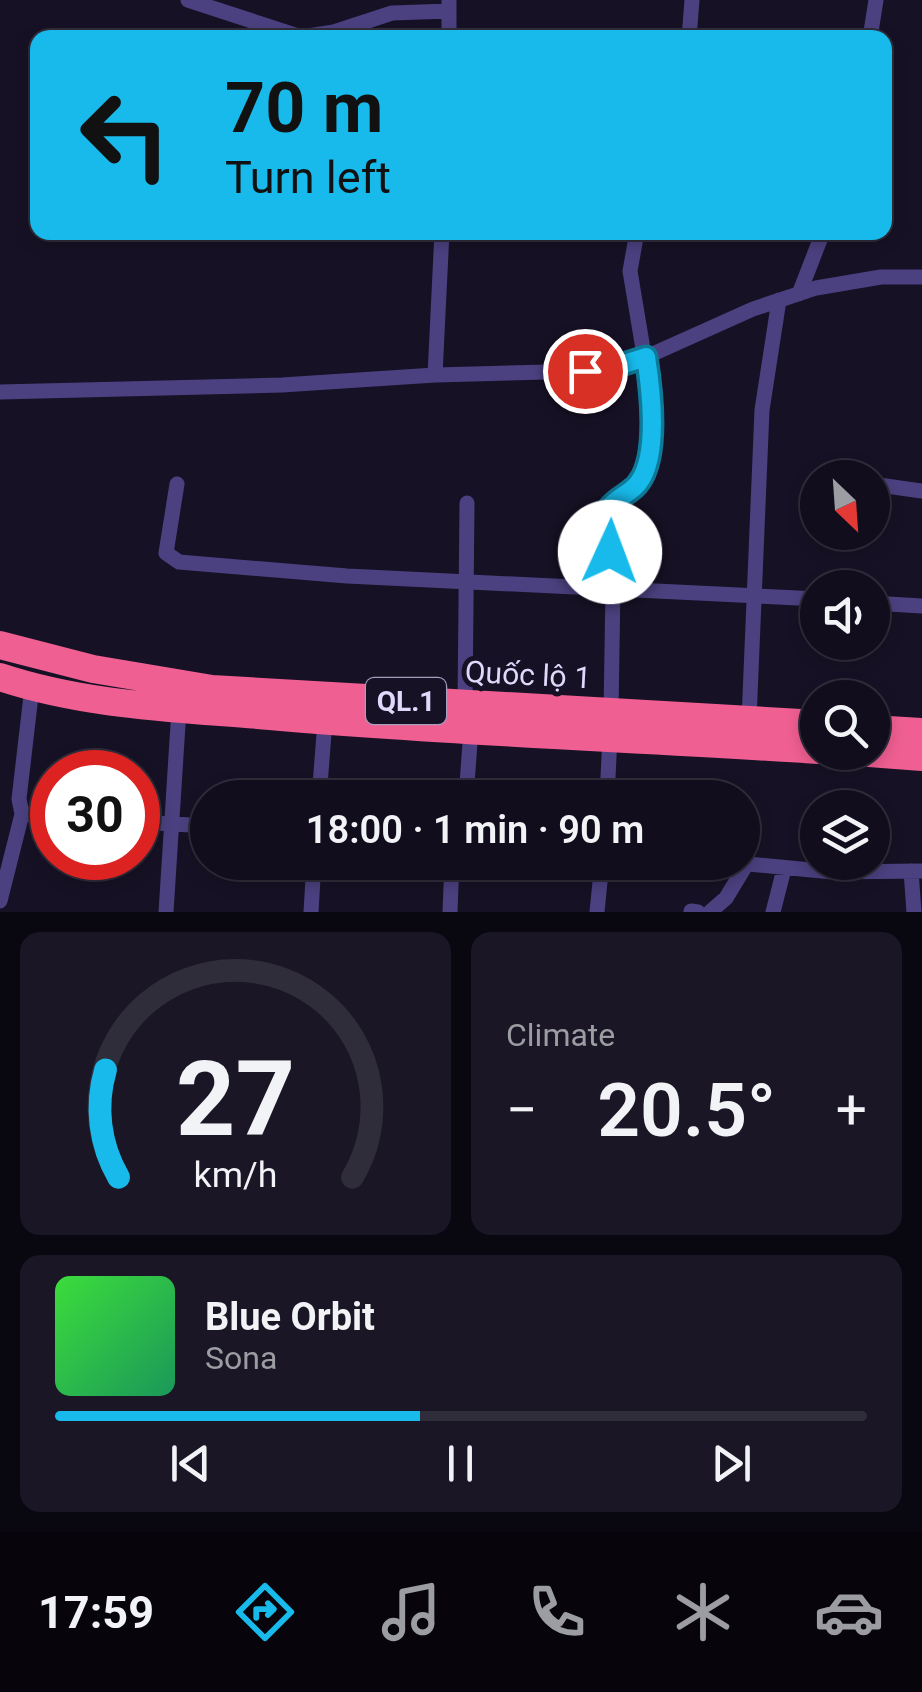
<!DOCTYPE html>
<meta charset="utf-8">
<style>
:root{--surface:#110d1c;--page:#1a1625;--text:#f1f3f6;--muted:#9c9ca3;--line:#302d3b;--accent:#17baea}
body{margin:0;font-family:Roboto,sans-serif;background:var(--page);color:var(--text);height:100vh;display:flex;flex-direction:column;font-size:38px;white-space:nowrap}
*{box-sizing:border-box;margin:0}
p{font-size:32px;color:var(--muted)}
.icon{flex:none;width:55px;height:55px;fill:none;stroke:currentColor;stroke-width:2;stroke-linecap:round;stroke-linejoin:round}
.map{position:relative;height:912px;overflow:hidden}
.side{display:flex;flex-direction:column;gap:20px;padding:20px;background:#09070f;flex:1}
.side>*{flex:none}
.guide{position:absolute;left:30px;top:30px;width:862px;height:210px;border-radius:20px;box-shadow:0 5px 15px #0003,0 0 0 2px var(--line);background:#17baea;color:#111;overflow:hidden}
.needle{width:65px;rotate:155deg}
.fabs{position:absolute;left:800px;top:460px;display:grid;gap:20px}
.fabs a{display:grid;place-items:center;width:90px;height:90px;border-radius:50%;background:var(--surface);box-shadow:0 5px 15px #0003,0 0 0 2px var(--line);font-size:50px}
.speed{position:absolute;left:30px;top:750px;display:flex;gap:20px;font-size:50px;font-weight:700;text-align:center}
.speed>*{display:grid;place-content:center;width:130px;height:130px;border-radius:50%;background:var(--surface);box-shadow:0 5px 15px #0003,0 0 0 2px var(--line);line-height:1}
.speed .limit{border:15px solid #d22;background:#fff;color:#111}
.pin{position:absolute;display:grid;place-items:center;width:85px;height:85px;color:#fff;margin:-42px;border:5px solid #fff;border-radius:50%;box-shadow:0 2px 10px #0007}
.me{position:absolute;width:110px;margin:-55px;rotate:2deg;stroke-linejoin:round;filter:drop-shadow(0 0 8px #0008)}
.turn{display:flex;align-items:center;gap:35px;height:210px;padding:0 30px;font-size:45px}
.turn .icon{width:130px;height:130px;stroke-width:2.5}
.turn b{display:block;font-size:70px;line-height:85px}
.big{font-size:75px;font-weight:600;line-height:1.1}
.side .card{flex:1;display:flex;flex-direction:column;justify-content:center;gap:15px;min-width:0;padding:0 35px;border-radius:20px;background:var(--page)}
.side .dial{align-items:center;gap:0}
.dial svg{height:260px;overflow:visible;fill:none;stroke:var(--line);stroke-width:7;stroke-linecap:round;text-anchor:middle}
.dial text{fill:var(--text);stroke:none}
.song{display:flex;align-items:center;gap:30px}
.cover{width:120px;height:120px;border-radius:15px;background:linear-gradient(135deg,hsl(120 70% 55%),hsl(150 70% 35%))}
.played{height:10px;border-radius:5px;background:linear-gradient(90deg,var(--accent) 45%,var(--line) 45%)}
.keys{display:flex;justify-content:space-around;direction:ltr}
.heat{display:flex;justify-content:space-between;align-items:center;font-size:55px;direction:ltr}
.side .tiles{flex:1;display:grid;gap:20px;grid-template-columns:1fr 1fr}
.card:last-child{grid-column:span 2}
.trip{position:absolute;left:190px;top:780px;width:570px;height:100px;border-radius:50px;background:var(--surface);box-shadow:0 5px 15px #0003,0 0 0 2px var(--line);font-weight:600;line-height:100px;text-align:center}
.menu{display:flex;height:160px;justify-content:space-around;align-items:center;background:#07050b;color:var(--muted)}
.menu .icon{width:70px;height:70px}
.menu .on{color:var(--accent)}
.menu b{font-size:45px;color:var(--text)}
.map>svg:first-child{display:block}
</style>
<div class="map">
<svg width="922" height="912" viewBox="0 0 922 912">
<rect width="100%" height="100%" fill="#171125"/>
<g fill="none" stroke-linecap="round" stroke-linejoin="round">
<path stroke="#4b4180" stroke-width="15" d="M188 0 301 37 334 32 392 13 449 11
M449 0V38
M689 38 692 0
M870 38 876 0
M799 294 823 232
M435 375 442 232
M0 392 282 385 435 375 585 371 646 357 753 309 816 288 881 277H922
M177 484 166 553 179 562 347 576 818 599
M872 484 922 491
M872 603 922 606
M32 687 19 799 22 814 52 816
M465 705 467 503
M611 712 613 587 609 508 638 485 647 467 652 403 630 271 637 232
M749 720 762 410 779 300
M319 798 325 721
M466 798 471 729
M607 798 610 736
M138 822 208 826
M727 862 832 872 922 871
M911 871 914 912
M0 901 22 814
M691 911 698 912
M166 912 179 709
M311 912 314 862
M450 912 452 862
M597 912 602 862
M710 912 726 898 746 865
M773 912 784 869"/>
<path stroke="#f05f92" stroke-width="28" d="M0 645 93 669 212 689 818 724
M0 677C87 706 179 708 270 716 452 732 635 738 818 750
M872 729 922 732
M856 752 922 757"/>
</g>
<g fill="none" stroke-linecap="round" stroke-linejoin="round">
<g stroke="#0f7998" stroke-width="25">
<path id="route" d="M585 371 611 368 646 357C651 389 659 455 639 482 632 493 617 497 609 508L610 552"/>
</g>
<use href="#route" stroke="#17baea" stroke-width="18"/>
</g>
<g text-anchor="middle" stroke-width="10" stroke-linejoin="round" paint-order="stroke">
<rect fill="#171125" stroke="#a49dbc" stroke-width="2.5" x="366" y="678" width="80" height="46" rx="8"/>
<g font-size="28" font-weight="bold" fill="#e1d9fc">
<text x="406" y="711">QL.1</text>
</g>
<g font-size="30" fill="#e1d9fc" stroke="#171125">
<text transform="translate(528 675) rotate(3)" y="10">Quốc lộ 1</text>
</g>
</g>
</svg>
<div class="fabs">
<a><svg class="needle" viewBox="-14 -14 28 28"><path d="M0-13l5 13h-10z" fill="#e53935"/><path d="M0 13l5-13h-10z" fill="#9c9ca3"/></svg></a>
<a><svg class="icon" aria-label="sound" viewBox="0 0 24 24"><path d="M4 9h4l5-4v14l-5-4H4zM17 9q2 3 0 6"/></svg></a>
<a><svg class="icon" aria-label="search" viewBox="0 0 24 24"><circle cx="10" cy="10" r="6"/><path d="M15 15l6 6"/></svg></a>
<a><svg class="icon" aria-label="layers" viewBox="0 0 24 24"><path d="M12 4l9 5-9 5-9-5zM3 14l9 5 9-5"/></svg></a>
</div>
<div class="speed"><div class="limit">30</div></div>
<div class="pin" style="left:585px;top:371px;background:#d93025"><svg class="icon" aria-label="arrive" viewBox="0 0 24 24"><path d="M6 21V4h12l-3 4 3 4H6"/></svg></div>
<svg class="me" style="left:610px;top:552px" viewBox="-20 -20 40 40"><circle r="19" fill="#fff"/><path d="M0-13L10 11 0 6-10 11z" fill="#17baea"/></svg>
<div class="trip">18:00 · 1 min · 90 m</div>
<div class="guide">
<div class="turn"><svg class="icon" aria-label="left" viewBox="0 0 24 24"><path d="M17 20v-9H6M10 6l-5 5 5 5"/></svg><div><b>70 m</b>Turn left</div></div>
</div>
</div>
<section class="side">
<div class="tiles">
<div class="card dial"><svg viewBox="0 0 100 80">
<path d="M14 69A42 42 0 1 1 86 69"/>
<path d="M14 69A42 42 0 0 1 10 36" stroke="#17baea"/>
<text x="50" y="56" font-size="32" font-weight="700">27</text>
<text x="50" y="72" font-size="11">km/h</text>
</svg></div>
<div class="card"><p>Climate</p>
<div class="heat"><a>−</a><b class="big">20.5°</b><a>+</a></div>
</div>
<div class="card">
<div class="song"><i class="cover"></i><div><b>Blue Orbit</b><p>Sona</p></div></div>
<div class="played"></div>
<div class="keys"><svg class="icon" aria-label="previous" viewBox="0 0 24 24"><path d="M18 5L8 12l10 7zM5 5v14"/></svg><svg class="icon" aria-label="pause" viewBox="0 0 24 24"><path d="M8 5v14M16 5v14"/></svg><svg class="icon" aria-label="next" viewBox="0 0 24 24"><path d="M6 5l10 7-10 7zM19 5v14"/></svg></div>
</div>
</div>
</section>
<nav class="menu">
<b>17:59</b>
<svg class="icon on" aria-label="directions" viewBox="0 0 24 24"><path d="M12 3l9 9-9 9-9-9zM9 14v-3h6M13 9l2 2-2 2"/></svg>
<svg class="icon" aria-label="music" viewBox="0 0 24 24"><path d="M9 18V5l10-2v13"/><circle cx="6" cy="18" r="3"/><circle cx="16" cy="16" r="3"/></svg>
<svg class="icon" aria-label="phone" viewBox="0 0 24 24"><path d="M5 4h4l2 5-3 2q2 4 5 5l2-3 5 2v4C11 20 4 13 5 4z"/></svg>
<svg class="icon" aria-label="climate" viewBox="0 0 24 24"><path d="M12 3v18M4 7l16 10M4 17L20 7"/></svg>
<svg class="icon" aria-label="car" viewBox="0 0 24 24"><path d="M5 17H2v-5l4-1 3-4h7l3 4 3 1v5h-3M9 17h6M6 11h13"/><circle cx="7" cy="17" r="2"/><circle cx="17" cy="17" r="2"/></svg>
</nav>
